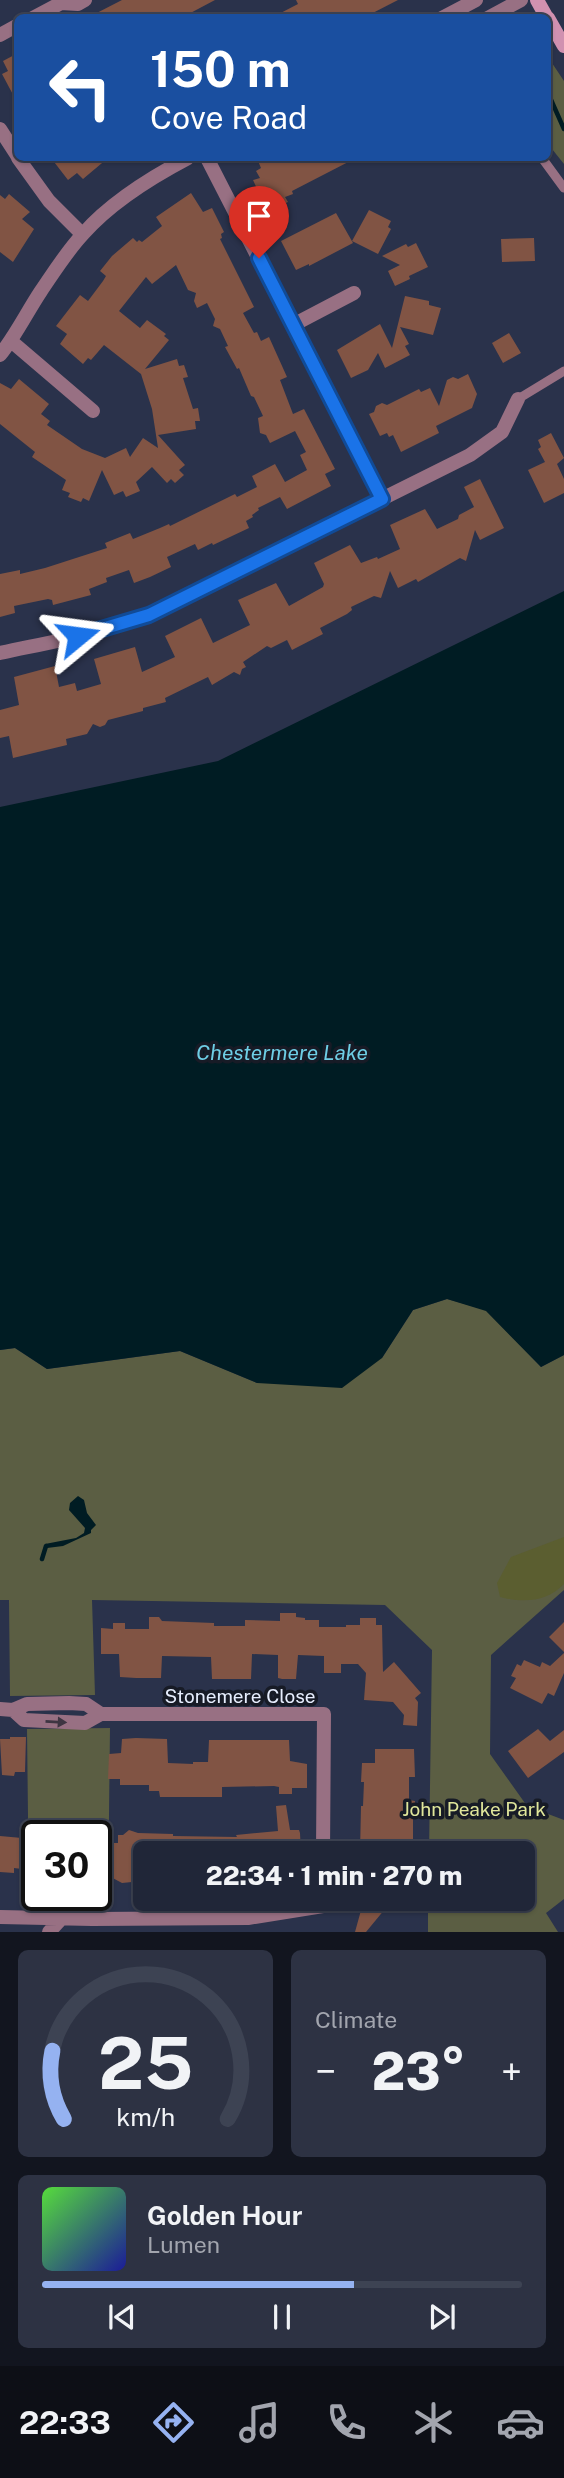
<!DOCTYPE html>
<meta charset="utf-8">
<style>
:root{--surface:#202638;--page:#2d3243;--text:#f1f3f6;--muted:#a2a5ae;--line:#3d4353;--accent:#95b2f1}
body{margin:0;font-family:"Public Sans",sans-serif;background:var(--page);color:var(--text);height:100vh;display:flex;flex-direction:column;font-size:26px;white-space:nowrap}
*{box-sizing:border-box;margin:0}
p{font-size:23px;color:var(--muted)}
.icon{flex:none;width:38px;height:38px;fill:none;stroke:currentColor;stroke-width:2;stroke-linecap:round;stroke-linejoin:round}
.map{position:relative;height:1932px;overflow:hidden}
.panel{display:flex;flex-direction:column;gap:18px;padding:18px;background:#12151f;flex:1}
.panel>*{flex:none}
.guide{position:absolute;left:14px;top:14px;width:537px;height:147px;border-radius:10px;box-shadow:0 2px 5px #0004,0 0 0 2px var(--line);background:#1a4fa0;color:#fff;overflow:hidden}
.speed{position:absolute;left:21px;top:1820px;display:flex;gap:14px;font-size:35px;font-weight:700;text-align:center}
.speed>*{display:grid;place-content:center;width:91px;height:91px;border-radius:50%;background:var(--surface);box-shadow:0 2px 5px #0004,0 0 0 2px var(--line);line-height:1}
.speed .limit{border:4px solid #111;border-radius:10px;background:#fff;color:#111}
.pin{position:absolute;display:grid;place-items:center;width:60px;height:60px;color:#fff;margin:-72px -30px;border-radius:50% 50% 50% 0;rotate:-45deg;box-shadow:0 0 7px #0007}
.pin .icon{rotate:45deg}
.me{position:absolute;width:77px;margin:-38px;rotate:74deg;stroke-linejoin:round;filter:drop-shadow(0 0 5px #0008)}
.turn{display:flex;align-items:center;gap:24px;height:147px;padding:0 21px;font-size:32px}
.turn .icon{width:91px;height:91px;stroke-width:2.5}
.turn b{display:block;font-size:49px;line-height:60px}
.big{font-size:52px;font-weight:800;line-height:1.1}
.panel .widget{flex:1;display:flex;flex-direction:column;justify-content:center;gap:10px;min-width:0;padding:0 24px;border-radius:10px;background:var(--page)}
.panel .dial{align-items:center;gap:0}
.dial svg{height:182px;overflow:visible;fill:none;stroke:var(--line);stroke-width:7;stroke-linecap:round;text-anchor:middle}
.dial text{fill:var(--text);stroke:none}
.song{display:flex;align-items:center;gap:21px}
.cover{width:84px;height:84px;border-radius:10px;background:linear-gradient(135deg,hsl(110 70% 55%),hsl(240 70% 35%))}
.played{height:7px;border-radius:4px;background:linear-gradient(90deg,var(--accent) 65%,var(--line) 65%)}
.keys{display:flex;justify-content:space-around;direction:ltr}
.heat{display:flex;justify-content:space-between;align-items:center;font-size:38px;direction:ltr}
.panel .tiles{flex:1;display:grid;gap:18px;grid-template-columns:1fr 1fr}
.widget:last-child{grid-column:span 2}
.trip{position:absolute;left:133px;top:1841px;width:402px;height:70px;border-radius:10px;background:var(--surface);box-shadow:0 2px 5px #0004,0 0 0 2px var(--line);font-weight:800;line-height:70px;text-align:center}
.dock{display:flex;height:112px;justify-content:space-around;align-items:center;background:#0d0f16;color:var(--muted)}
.dock .icon{width:49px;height:49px}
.dock .selected{color:var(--accent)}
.dock b{font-size:32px;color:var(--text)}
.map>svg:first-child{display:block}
</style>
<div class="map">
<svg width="564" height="1932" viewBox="0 0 564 1932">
<rect width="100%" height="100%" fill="#2a324b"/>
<path fill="#5b5e43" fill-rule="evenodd" d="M548 57 564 81V164L548 144Z
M447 1299 486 1310 541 1367 564 1355V1590L491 1655 490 1754 527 1806 564 1820V1899L546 1913 558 1932H428V1899H523V1853H429L432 1650 385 1605 92 1600 95 1695 10 1696 9 1600H0V1350L15 1348 47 1369 180 1351 257 1383 382 1358 413 1310Z
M110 1728 108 1903 29 1904 27 1729ZM37 1836H96V1895H37Z"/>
<path fill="#5b5e30" d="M564 1537V1584C547 1602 524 1603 500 1597L497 1583 511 1557Z"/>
<path fill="#001c23" d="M564 591V1355L541 1367 486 1311 447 1299 413 1310 382 1358 342 1388 257 1383 180 1351 47 1369 15 1348 0 1350V807L218 761Z
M78 1496 84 1500 87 1513 96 1525 91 1530V1533L63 1546 47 1548 45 1544 76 1538 84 1533 85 1528 69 1510 70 1503Z"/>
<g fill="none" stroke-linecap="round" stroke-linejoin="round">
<path stroke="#001c23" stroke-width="4.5" d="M548 93 564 129
M42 1559 46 1546"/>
</g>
<path fill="#815444" d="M122 0H215L181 18H87Z
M296 0H398L363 18H271L298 4Z
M18 53V104L2 74 8 71 3 61Z
M51 158H108L83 179 77 173 68 180Z
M265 158H356L292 191 293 194 285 197 288 202 275 208 273 204 266 208 253 180 260 178 256 171 261 168 258 161Z
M191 193 203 212 212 208 224 232 221 234 222 238 220 239 254 307 243 313 254 333 257 332 261 341 269 337 287 377 280 380 293 414 304 409 335 469 325 474 331 486 287 509 280 497 258 508 259 510 252 515 253 517 246 521 249 528 213 545 212 543 198 550 195 544 167 557 171 567 150 577 134 583 129 570 106 578 107 582 89 589 91 595 53 605 52 600 48 599 14 606 15 613 0 617V574L20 570V574L45 568 107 548 105 543 130 533 133 539 160 528 169 524 170 526 235 494 237 497 257 487 252 476 275 464 285 482 307 470 300 455 306 452 295 431 270 443 266 435 260 433 258 418 263 416 254 397 251 396 239 368 237 369 225 347 228 346 220 329 213 326 215 319 207 303 197 308 194 301 196 293 188 290 176 265 152 284 146 277 119 311 140 328 147 320 166 334 164 336 169 340 145 369 177 359 179 366 184 365 188 377 183 378 193 409 198 408 200 421H195L196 429 158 435 185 465 179 470 184 475 175 483 171 479 167 483 152 467 136 482 140 491 126 497 123 491 114 495 102 470 89 501 83 498 81 502 68 497 70 493 62 490 66 480 32 457 35 452 0 424V383L11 389 19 379 49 404 41 414 50 421 47 425 82 449 105 458 126 448 130 457 143 438 158 448 152 409 141 374 104 345 91 360 88 358 83 364 60 344 67 334 56 326 80 295 88 301 103 281 106 276 100 271 112 256 133 238 137 242 139 240 142 242 162 226 156 217Z
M9 194 30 212 22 219 34 229 13 262 0 252V195L5 199Z
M369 210 391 221 388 227 391 229 378 254 352 241Z
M336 213 353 243 309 266V264L296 270 281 241Z
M534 238 535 261 502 262 501 239Z
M416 243 428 267 409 276 410 279 395 286 388 271 400 265 382 256 406 244 408 247Z
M405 296 429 301V305L441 308 433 335 400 327 409 344 405 346 410 355 385 368 378 353 368 370 351 378 337 350 380 324 392 348Z
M509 333 521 353 503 363 492 343Z
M468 374 477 394 472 408 436 426 439 433 401 452 393 435 389 437 387 433 380 436 369 414 374 412 376 406 382 403 387 405 419 389 421 392 430 388 439 406 447 380 453 377 458 379Z
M551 433 564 458 557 464 564 479V493L544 503 528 470 545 462 538 449 541 447 538 440Z
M480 479 504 528 480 540 475 530 466 561 460 558 418 582 416 579 398 588 390 571 381 598 374 596 351 607 352 610 347 614 320 628 323 634 292 650 287 640 271 648 267 646 243 662 246 667 242 669 240 675 234 672 212 685 208 677 165 698 166 702 143 708V711L108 720 105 725 100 727 93 724 87 734 66 739 67 745 13 758 9 736 0 738V710L19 705 14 677 55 666 59 687 75 683 77 691 101 684 94 659 135 647 142 672 175 657 165 636 201 618 213 643 250 625 238 600 276 583 289 606 323 587 324 584 314 563 350 545 361 563 377 557 378 559 400 549 390 525 425 509 437 529 458 519 459 515 474 507 464 487Z
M280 1613H296V1617L305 1618V1620H319V1627H346V1625H360V1618H376V1625H382L383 1672 394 1662 421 1693 415 1698 418 1702 417 1726 403 1725 404 1715 393 1702 364 1700 366 1673 358 1664H341V1673H324V1656L298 1655 296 1679H282L278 1678V1655L252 1654 251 1679H212L211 1657 162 1656 161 1678H136L120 1677 119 1654H101V1628L113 1629V1623H125V1629H149V1617H159L162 1621 214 1623V1626H245V1620L280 1621Z
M564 1622V1652L549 1637Z
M564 1653V1673L554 1696 548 1693 542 1704 510 1688 516 1678 511 1676 517 1664 521 1666 524 1660 540 1667 542 1662 550 1666Z
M538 1729 550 1741 564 1730V1752L528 1778 508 1751Z
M10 1737H26L25 1772H15L14 1776 2 1775 0 1739H10Z
M136 1738 167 1739 168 1763 193 1764V1762H208L209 1740H289L290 1761 307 1764V1788H292V1794H279V1787L274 1786 222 1787V1797H160L159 1791H149V1785H120V1779H108L109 1754 121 1753 122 1739Z
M375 1749H414L415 1777H409V1800L415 1801V1814H413V1853H360L361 1806H363L364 1782H361L362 1763H375Z
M286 1805 290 1830H299L300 1833 301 1853H142V1881L122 1883 107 1875V1843H118V1835H123L129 1830 138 1833 173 1834V1836L237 1837 236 1835 278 1831 276 1806Z
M0 1836 22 1838V1869L14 1868V1873L0 1872Z
M360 1899H403L399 1913 385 1909 366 1932H355L363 1903H360Z"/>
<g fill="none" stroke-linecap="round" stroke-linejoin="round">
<path stroke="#987083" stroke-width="9" d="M542 158 564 188
M518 399 564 371"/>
<path stroke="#987083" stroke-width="14" d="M33 18 61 3 78 4 85 0
M442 18 476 0
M488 18 521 0
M0 35 18 25
M0 129 18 157
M18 158 49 201 82 234
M207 158 382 499
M293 325 354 293
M11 341 93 411
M0 355C16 335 27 312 41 291 54 272 67 251 83 234 111 202 150 178 188 158
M0 653C55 641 113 632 165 607L470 455 502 432 518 399
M0 1709 13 1710 27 1704 69 1703 86 1704 101 1714
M13 1710 24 1720 85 1723 101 1714H324L323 1853
M0 1917 92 1919 248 1918 323 1906V1899
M49 1932 62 1918"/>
<path stroke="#d191b0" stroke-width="14" d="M537 0 547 18
M548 18 564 46"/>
</g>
<defs><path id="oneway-solid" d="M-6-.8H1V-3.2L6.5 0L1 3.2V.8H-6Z" transform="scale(1.75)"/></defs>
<use fill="#3e3542" href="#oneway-solid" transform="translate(56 1722) rotate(3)"/>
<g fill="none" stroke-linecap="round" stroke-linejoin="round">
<g stroke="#114b97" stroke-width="18">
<path id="route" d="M78 636 149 615 382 499 259 258"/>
</g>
<use href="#route" stroke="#1a73e8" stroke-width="12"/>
</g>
<g text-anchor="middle" stroke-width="7" stroke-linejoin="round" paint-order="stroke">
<g font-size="19" fill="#e7eefe" stroke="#171b26">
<text x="240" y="1703">Stonemere Close</text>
</g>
<g font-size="19" fill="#e0e69b" stroke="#171b26">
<text x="474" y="1816">John Peake Park</text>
</g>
<g font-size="21" font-style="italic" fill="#6ecee5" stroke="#171b26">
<text x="282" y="1060">Chestermere Lake</text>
</g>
</g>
</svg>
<div class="speed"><div class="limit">30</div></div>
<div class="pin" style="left:259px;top:258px;background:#d93025"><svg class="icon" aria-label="arrive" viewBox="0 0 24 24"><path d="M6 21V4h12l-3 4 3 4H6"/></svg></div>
<svg class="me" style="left:78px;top:636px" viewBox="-20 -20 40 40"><path d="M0-17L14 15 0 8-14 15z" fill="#1a73e8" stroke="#fff" stroke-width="4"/></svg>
<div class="trip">22:34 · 1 min · 270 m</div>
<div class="guide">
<div class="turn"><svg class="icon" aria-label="left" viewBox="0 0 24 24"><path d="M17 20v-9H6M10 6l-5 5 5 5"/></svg><div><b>150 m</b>Cove Road</div></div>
</div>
</div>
<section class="panel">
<div class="tiles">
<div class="widget dial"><svg viewBox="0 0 100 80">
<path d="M14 69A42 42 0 1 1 86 69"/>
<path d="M14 69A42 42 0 0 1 9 39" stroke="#95b2f1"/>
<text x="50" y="56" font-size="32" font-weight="700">25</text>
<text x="50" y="72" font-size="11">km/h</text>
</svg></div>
<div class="widget"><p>Climate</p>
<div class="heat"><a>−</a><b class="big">23°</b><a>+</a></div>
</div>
<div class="widget">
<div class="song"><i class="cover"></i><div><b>Golden Hour</b><p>Lumen</p></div></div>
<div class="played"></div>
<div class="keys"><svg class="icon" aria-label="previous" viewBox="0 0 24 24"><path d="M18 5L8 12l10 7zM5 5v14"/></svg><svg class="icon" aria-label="pause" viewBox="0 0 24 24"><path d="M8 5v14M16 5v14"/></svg><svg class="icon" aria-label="next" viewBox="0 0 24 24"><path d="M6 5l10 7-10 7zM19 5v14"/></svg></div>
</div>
</div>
</section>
<nav class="dock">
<b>22:33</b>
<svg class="icon selected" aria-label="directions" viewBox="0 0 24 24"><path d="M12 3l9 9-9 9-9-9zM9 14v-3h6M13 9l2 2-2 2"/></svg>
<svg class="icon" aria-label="music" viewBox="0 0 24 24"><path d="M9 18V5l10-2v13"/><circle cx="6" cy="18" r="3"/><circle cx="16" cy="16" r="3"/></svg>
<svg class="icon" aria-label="phone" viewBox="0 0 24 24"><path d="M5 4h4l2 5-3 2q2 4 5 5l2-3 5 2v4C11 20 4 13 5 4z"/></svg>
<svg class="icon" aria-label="climate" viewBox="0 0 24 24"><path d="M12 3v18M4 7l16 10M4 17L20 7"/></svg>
<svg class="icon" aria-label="car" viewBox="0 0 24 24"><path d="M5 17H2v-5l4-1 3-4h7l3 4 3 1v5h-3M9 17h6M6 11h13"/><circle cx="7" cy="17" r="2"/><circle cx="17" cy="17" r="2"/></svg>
</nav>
